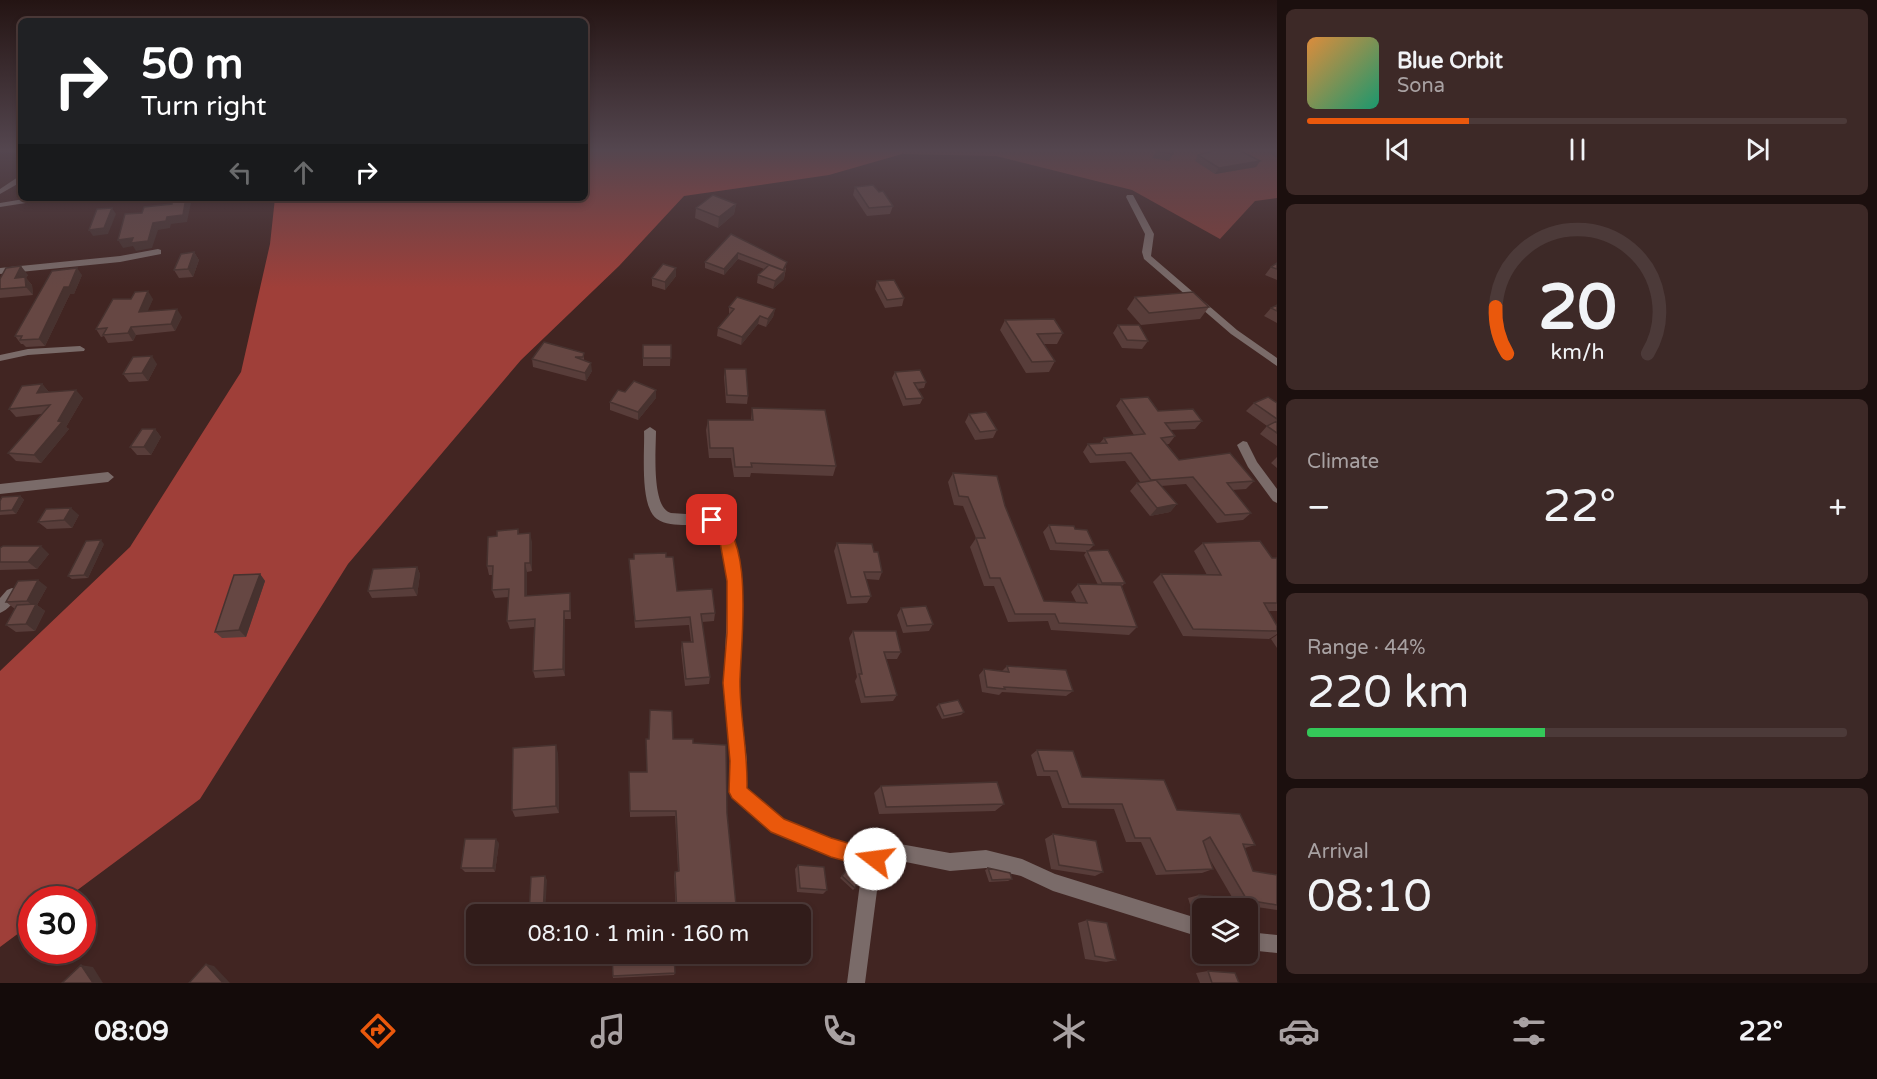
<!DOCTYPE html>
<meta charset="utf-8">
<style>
:root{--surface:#311c1a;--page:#3d2927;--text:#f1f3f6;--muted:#a8a1a2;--line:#4c3a39;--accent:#ea580c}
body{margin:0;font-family:"Varela Round",sans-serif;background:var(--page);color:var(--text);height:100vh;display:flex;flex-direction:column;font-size:22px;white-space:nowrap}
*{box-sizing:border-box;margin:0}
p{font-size:20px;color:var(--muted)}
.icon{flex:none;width:33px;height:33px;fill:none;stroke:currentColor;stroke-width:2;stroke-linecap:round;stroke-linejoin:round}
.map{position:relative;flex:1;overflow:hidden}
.drawer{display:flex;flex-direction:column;gap:9px;padding:9px;background:#1b0f0e;width:600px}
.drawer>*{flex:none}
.hud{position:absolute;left:18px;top:18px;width:570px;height:183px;border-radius:9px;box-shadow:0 3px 9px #0003,0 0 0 2px var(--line);background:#202124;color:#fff;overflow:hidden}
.controls{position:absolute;left:1192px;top:898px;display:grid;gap:12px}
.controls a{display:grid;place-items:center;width:66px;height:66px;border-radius:9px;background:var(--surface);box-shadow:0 3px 9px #0003,0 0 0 2px var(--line);font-size:30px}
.speed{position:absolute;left:18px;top:886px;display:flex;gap:12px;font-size:30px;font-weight:700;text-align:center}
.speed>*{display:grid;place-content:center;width:78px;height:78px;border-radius:50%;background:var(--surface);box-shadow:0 3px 9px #0003,0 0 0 2px var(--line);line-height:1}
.speed .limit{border:9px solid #d22;background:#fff;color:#111}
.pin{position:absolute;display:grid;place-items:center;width:51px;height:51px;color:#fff;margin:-26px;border-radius:12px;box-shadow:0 3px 9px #0006}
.me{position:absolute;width:66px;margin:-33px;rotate:285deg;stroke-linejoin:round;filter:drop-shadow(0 0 4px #0008)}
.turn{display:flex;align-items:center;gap:21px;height:126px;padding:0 24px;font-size:27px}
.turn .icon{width:78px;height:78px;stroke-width:2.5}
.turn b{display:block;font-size:42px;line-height:51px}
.lanes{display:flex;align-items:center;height:57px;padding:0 24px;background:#0003;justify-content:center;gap:30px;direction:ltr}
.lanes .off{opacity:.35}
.big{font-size:45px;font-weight:600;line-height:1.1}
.drawer .widget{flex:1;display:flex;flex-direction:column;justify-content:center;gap:9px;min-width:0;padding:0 21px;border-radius:9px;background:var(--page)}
.drawer .dial{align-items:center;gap:0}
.dial svg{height:156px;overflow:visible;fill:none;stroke:var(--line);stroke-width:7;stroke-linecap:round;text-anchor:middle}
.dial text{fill:var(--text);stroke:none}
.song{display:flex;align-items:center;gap:18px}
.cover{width:72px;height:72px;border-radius:9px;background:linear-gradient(135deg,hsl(30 70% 55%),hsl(160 70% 35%))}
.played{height:6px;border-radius:3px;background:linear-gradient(90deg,var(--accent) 30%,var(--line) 30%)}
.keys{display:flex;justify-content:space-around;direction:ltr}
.heat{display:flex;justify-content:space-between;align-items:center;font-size:33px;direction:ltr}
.charge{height:9px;border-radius:4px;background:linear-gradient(90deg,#34c759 44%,var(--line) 0)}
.trip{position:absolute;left:466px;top:904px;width:345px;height:60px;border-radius:9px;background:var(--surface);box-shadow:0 3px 9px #0003,0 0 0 2px var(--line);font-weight:600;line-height:60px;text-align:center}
.tabs{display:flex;height:96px;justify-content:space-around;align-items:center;background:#140b0a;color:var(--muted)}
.tabs .icon{width:42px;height:42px}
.tabs .selected{color:var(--accent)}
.tabs b{font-size:27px;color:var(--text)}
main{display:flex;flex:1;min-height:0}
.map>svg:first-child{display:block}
</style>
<main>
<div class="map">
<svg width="1277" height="983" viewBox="0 0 1277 983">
<rect width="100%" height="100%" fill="#412522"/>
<path fill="#833d38" d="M904 150H1277V198L1255 201 1220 239 1132 190 996 156 903 154Z"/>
<path fill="#9f3f39" d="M585 150H904L902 154 829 175 684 196 619 266 521 360 348 564 200 799 64 900H32L31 924 0 947V671L130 547 241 372 270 244 275 198H585Z"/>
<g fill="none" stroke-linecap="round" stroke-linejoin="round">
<path fill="#7a6b69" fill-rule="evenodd" d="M18 177H21V182L0 194V189Z
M1127 195H1133L1154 234 1151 256 1237 330 1277 358V366L1231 334 1144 259 1142 252 1145 234 1126 197Z
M30 198H49L45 200 0 207V203Z
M158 249 161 250V254L120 262 0 274V268L120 256Z
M80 346 85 349 84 351 28 355 0 361V355L28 349Z
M650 427 656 431C656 449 651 508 671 513L716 516 731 534 742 581 738 683 747 761 746 788 784 820 831 839 874 850 889 842 950 853 986 850 1022 859 1055 874 1203 920V938L1053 891 1021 876 986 868 950 871 891 859 882 864 878 883 865 983H847L860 883 865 865 831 855 772 832 732 798 730 792 731 761 724 683 728 581 719 536 709 525C694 524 670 528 657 519 639 506 645 451 644 431Z
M1243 441 1247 442 1257 462 1277 489V503L1273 501 1248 467 1237 445Z
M108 472 114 477 108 482 0 494V484Z
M12 588 17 590 19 594C15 601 8 610 0 613V598L7 590Z
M1248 932 1277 935V953L1248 950Z"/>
</g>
<path fill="#583d3a" d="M1157 150 1173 154 1169 161 1152 158Z
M1272 150H1277V158L1270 153Z
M1198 155 1260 161 1256 167 1215 174 1195 161Z
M855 187 893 206 890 214 867 216 853 195Z
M736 204 734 214 718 228 695 218 696 208Z
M731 234 786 268 784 279 773 289 757 283 758 275 764 269 738 259 724 275 705 268V262Z
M194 252 199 260 193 277 179 278 174 270Z
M1277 263V280L1265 275 1271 267Z
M676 268V276L665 290 652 286V278Z
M28 275 26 278 32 285 33 295 0 298V279Z
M82 275 74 294H70L45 346 26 347 23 344H21L15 336Z
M877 281 904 298 902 306 885 308 875 289Z
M1135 297 1209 307 1200 319 1141 325 1127 309Z
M153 299 147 311 182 317 175 331 136 335 133 341 108 343 104 336 101 337 96 329Z
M1277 305V323L1264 316 1271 308Z
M729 307 775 309 773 317 766 327 758 324 741 345 717 336 718 328 729 315Z
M1005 320 1063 333 1057 344H1043L1055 361 1049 372 1026 373 1000 330Z
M1118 325 1148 341 1142 349 1122 348 1113 333Z
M643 345H671L670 366H643Z
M584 353V360L592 371 586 381 533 367 532 359Z
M157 364 148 381 129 382 123 374Z
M725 369 748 396 747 404 726 403 724 377Z
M895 372 926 382 924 388 917 389 923 398 920 404 903 406 892 378Z
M42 384 49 392 83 398 66 427 69 429 41 463 16 461 8 453 42 414 16 417 9 409Z
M656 390V398L638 420 610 410V402L625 392Z
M1121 399 1158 411 1202 421 1195 429 1170 430 1175 436 1169 444H1167L1179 460 1254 481 1246 489 1232 490 1251 513 1243 520 1217 523 1186 484 1161 486 1177 504 1170 512 1150 516 1130 491 1137 483H1141L1125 461 1090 463 1083 452 1088 444 1100 443 1104 438 1134 435 1116 406Z
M1254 403H1277V446L1260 434 1267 426 1246 411Z
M752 408 836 466 833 476 751 473 750 477H734L731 458H709L706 430 708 420H751Z
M969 414 997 430 993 438 975 440 965 422Z
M155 429 161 437 151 455H137L130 447Z
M1277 457V468L1271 463Z
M953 473 1005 506 1044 601 1076 602 1071 592 1078 584 1098 585 1084 555 1086 552 1050 550 1043 532 1049 525 1075 529 1094 545 1088 551 1125 583 1121 587 1137 627 1129 635 1051 630 1048 621 1008 622 994 586H984L970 547 976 538 963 506 954 505 948 482Z
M20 496 24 500 16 514 0 515V501Z
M79 515 72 528 47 529 38 522Z
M518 529 519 534 532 542V571L527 572V596L570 593 571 619H565V676L535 678 533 671 534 627 510 629 507 621 509 597 495 598 492 590 493 575H489L487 566 497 536Z
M837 543 874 552 882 572 879 580 866 579 871 596 867 603 847 604 834 551Z
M1203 543 1272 558H1277V611H1268L1277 626V634L1269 639 1183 636 1153 582 1161 574 1207 575 1194 551Z
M104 544 88 578 72 579 68 576Z
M0 548 49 554 37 569 0 570Z
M666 557 677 591 715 613 714 621 702 622 710 677 709 684 685 686 681 650 682 642H691L689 625 635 628 629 559Z
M417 567 420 574 417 596 372 598 368 591Z
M260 574 265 581 246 637 222 638 215 632Z
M47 587 37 605 45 611 35 631 16 632 6 625 15 609 6 602Z
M901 608 933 624 929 631 903 633 897 615Z
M853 631 901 652 897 659H886L897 695 893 701 861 703 855 681 857 677 849 638Z
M1277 635V648L1271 639Z
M1007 666 1073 691 1066 696 1002 692 999 695 982 692 979 675 984 669 1002 671Z
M939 704 964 712 961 715 942 719 936 707Z
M673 739 693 743 727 813 737 915H676L674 876 675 872 678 871 675 816 630 817 629 772H646Z
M1037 750 1082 777 1177 810 1255 845 1245 848 1253 871 1277 875V910L1236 904 1208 856 1213 869 1202 873 1156 875 1141 842H1126L1114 809 1062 808 1050 776H1037L1031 755Z
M558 753 559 813 515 817 512 810Z
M881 786 1004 804 995 811 879 814 874 793Z
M1053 834 1103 872 1095 876 1051 869 1045 839Z
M499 843 495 872H465L461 868Z
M852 862 855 888 853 890 840 878Z
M798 865 827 890 823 894 797 892 795 869Z
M989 868 1012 879 1008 881 989 882 985 870Z
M1199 895 1203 909V918L1193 914 1188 898Z
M1087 920 1116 960 1106 962 1085 959 1078 923Z
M1208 971 1239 983H1200L1196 973Z
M675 973 674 975 613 978V976Z"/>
<path fill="#47322f" d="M0 150H18L17 152 0 154Z
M1260 161 1256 167 1215 174 1219 168Z
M186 198H192L187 222 171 224 170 228 158 230 152 248 136 251 133 246 123 248 118 240 167 217Z
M736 204 734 214 718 228 719 217Z
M112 208 116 214 108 234 93 236 89 230Z
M194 252 199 260 193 277 188 269Z
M738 253V259L724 275V269Z
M787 262 784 272 785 271 784 279 773 289 775 281 783 270Z
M21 266 28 275 26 278 32 285 33 295 26 287 15 278Z
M77 268 82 275 74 294H70L45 346 39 339 64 287Z
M676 268V276L665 290V282Z
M148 291 153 299 144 320 139 312Z
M177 309 182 317 175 331 171 324Z
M775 309 773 317 766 327 768 319Z
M760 316 758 324 741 345 742 337Z
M131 327 136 335 133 341 128 333Z
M152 356 157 364 148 381 142 373Z
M591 363 592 371 586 381 585 373Z
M42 384 49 392 37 393Z
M76 390 83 398 66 427 69 429 41 463 34 455 58 421Z
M656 390V398L638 420V412Z
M155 429 161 437 151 455 144 447Z
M20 496 24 500 16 514 12 510Z
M1177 504 1170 512 1150 516 1157 508Z
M71 508 79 515 72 528 64 520Z
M530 533 532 542V571L530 563Z
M101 540 104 544 88 578 84 575Z
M41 546 49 554 37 569 28 562Z
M525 563 527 572V604L525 596Z
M417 567 420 574 417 596 413 588Z
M260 574 265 581 246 637 239 630Z
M38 580 47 587 37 605 45 611 35 631 26 624 34 607 27 601Z
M564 611 565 619V676L563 669Z
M556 745 558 753 559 813 556 806Z
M496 839 499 843 495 872 493 868Z
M545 876 547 880 545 915H543Z
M206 964 214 966 230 983H223Z
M81 965 93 967 103 983H93Z"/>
<path fill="#664743" stroke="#47322f" stroke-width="1.5" d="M1157 150H1173V154L1156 151Z
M1217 150H1239L1260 161 1219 168 1198 155Z
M873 185 879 192 883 191 893 206 869 208 855 187Z
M713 195 736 204 719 217 696 208Z
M173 198H186L183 215 167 217 166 221 153 223 148 241 131 243 133 238 118 240 125 214 142 213 144 207 172 204Z
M112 208 104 228 89 230 97 209Z
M731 234 787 262 783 270 738 253 724 269 705 262Z
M194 252 188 269 174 270 181 254Z
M1277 263V269L1271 267Z
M663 264 676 268 665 282 652 278Z
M769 265 785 271 775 281 758 275Z
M21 266 15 278 25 277 26 287 0 289V279L6 268Z
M77 268 69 287H64L39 339 20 340 22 336H15L52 271Z
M894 280 904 298 887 300 877 281Z
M148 291 139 312 177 309 171 324 131 327 128 333 103 335 107 328 96 329 113 299H131L135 292Z
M1193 292 1209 307 1149 313 1135 297Z
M737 297 775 309 768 319 760 316 742 337 718 328 734 309 729 307Z
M1277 305V311L1271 308Z
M1054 319 1063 333 1037 334 1055 361 1032 362 1005 320Z
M1118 325H1139L1148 341 1127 340Z
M544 342 584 353 583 357H575L591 363 585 373 532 359Z
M643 345H671V358H643Z
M152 356 142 373 123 374 133 357Z
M725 369H746L748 396 727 395Z
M920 370 926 382 914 383 923 398 906 399 895 372Z
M634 381 656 390 638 412 610 402 618 390 625 392Z
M42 384 37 393 76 390 58 421 62 422 34 455 8 453 50 405 9 409 22 386Z
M1148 397 1158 411 1193 409 1202 421 1165 423 1175 436 1161 438 1179 460 1230 453 1254 481 1227 483 1251 513 1225 515 1193 477 1151 480 1131 453 1096 455 1088 444 1107 443 1104 438 1145 434 1121 399Z
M1268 397 1277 403V419L1254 403Z
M752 408 825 410 836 466 751 463 752 467H735L733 448H710L708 420H753Z
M986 412 997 430 980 432 969 414Z
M1277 421V433L1267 426Z
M142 429H155L144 447H130Z
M953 473 997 476 1005 506 1044 601 1087 603 1078 584 1121 585 1137 627 1059 623 1055 614H1015L1000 578H990L976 538H985L968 497 959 496Z
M1156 480 1177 504 1157 508 1137 483Z
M20 496 12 510 0 511V501L2 497Z
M71 508 64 520 38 522 46 509Z
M1049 525 1074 526 1075 529 1087 530 1094 545 1056 543Z
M518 529V534L530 533V563H525V596L570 593V611H564L563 669 533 671 535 619 507 621 509 589 492 590 493 566H487L488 537 497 536V531Z
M101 540 84 575 68 576 86 541Z
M1260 541 1272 558H1277V603H1264L1277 626V631L1193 629 1161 574 1221 575 1203 543Z
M837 543 872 544 874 552H878L882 572H864L871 596 851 597Z
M3 546H41L28 562H0V548Z
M1108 550 1125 583H1102L1087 551Z
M666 553V557H673L677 591 712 589 715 613 701 614 710 677 686 679 682 642H693L690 617 635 621 629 559H634V554Z
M417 567 413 588 368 591 373 569Z
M260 574 239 630 215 632 234 575Z
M38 580 27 601 6 602 18 581Z
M36 604 26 624 6 625 17 605Z
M926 606 933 624 907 626 901 608Z
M853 631H896L901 652H884L897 695 865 697 859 674H862Z
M1007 666 1066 670 1073 691 1004 687 1005 689 987 687 984 669 1009 672Z
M958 700 964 712 944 716 939 704Z
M650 710 672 711 673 739H693V743L726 745 727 813 737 915H677L675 872 679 871 676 811H630L629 772H647L646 739H649Z
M556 745V806L512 810 513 748Z
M1037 750 1073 751 1082 777 1164 780 1177 810 1240 814 1255 845 1243 844 1253 871 1277 875V905L1247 900 1210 837 1203 841 1213 869 1166 871 1150 838H1135L1122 804H1069L1057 771H1044Z
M997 782 1004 804 886 807 881 786Z
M1053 834 1096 841 1103 872 1059 865Z
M465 839H496L493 868H461Z
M852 862 862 872 855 888 842 876Z
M798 865 824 867 827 890 800 888Z
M988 868 1010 873 1012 879 992 880Z
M545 876 543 915H529L531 877Z
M1199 895 1224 898 1228 909H1203Z
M1087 920 1107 923 1116 960 1095 956Z
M612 954H674L675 973 613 976Z
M206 964 223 983H189Z
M81 965 93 983H62Z
M1208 971 1235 973 1239 983H1212Z"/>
<linearGradient id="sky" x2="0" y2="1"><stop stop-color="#241413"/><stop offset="0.52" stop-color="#54464f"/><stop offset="1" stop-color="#54464f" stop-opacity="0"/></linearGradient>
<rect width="1277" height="288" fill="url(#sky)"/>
<path fill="#ea580c" stroke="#983908" stroke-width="1.5" d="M712 515C757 530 740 646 740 683 740 718 748 752 747 788L784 819 831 838 882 853 885 859 882 866 875 869 831 857 771 832 732 798 729 792 730 761 723 683 727 633V581L719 536 705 520Z"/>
</svg>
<div class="controls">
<a><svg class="icon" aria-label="layers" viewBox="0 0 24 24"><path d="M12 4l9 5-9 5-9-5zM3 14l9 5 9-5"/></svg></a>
</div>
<div class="speed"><div class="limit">30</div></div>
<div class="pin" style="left:712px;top:520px;background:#d93025"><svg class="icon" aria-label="arrive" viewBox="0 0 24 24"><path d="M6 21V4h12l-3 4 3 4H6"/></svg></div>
<svg class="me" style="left:875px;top:859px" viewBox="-20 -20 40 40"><circle r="19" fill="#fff"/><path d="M0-13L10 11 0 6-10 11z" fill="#ea580c"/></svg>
<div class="trip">08:10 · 1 min · 160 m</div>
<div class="hud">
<div class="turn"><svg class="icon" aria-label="right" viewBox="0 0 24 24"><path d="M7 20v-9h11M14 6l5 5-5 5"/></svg><div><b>50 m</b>Turn right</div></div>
<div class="lanes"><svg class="icon off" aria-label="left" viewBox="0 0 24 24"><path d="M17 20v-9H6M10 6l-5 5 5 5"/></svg><svg class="icon off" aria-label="ahead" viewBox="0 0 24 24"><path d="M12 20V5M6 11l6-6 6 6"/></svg><svg class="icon" aria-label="right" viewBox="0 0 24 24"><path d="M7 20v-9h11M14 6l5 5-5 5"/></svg></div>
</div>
</div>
<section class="drawer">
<div class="widget">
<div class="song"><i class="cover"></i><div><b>Blue Orbit</b><p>Sona</p></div></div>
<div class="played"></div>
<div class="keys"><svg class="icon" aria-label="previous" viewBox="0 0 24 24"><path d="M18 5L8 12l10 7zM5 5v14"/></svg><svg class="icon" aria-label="pause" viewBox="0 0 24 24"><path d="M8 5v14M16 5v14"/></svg><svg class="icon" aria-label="next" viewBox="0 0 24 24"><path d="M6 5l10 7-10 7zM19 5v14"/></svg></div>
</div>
<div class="widget dial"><svg viewBox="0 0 100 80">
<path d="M14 69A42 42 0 1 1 86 69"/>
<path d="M14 69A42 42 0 0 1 8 45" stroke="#ea580c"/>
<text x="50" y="56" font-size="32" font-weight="700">20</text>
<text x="50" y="72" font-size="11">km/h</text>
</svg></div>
<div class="widget"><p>Climate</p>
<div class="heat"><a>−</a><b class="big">22°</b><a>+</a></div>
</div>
<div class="widget"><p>Range · 44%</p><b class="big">220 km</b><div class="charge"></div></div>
<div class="widget"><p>Arrival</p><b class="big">08:10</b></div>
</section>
</main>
<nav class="tabs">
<b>08:09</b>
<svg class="icon selected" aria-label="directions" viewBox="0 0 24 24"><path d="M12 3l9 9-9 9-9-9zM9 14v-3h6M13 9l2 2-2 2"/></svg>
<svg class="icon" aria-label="music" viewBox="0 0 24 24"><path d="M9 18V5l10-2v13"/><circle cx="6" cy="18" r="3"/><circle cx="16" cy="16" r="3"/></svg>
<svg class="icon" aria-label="phone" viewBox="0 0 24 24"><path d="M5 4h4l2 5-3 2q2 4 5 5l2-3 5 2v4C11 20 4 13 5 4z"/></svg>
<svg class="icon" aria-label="climate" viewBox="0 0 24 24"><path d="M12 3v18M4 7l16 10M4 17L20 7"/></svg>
<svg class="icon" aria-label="car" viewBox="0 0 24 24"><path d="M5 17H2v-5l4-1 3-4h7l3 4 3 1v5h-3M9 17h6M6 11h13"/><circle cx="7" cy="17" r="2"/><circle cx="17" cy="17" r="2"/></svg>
<svg class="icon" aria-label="filters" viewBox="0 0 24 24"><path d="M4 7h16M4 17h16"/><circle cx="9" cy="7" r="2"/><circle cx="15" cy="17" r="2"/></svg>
<b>22°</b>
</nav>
